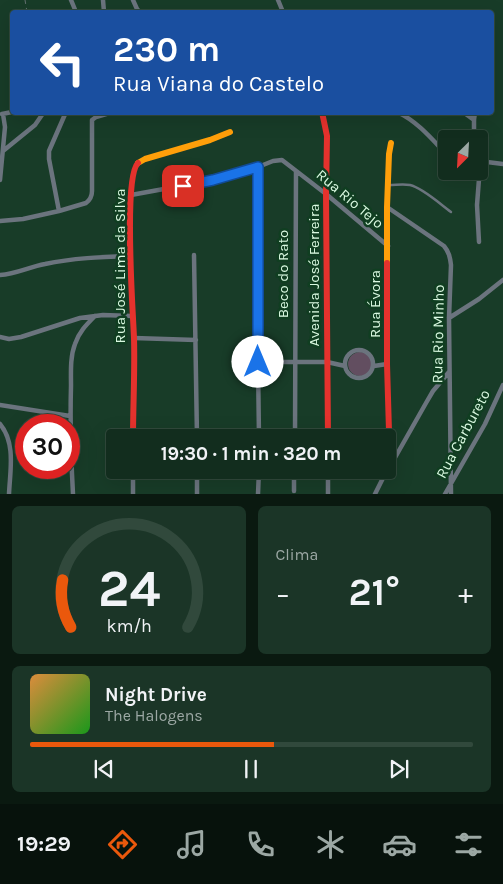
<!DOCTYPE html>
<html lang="pt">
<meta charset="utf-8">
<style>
:root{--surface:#122d1e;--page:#1b3527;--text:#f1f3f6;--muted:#9ca8a4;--line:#31493c;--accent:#ea580c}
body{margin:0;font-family:Karla,sans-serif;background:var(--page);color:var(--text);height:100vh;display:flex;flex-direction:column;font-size:19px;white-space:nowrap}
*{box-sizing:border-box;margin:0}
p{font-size:16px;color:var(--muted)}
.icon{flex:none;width:28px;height:28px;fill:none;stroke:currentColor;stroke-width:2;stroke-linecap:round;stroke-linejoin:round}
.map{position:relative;height:494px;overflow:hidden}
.panel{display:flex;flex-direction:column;gap:12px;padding:12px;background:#0a1910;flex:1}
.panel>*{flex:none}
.guide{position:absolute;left:10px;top:10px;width:484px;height:105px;border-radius:5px;box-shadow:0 5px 20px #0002,0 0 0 1px var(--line);background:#1a4fa0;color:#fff;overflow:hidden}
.needle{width:32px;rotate:204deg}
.controls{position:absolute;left:438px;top:130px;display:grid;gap:10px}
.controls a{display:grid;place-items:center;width:50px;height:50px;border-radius:5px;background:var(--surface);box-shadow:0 5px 20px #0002,0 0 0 1px var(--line);font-size:25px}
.speed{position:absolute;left:15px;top:414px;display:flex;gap:10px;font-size:25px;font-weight:700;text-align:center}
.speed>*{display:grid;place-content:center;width:65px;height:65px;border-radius:50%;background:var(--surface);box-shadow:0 5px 20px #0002,0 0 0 1px var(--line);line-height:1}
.speed .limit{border:8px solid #d22;background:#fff;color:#111}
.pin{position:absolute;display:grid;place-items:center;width:42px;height:42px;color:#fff;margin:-21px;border-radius:10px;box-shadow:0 2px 8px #0006}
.me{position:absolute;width:55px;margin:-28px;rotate:0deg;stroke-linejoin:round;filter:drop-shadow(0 0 4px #0008)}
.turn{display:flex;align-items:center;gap:18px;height:105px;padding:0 20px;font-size:22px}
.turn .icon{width:65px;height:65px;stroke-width:2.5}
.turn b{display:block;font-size:35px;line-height:42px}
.big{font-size:38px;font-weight:700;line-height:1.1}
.panel .card{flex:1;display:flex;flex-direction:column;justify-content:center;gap:8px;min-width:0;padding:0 18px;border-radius:8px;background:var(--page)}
.panel .dial{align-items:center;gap:0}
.dial svg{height:130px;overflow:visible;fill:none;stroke:var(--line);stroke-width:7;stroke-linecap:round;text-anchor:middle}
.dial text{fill:var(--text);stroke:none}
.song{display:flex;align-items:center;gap:15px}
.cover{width:60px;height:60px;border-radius:8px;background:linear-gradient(135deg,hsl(30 70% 55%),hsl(120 70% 35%))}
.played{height:5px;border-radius:2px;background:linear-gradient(90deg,var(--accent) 55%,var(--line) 55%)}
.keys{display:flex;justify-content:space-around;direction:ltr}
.heat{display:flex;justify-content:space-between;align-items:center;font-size:28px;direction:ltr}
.panel .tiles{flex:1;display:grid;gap:12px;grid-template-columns:1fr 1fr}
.card:last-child{grid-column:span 2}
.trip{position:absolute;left:106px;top:429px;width:290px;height:50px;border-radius:5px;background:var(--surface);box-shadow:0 5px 20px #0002,0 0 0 1px var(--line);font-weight:700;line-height:50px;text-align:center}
.tabs{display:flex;height:80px;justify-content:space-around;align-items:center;background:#07120c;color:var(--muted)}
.tabs .icon{width:35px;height:35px}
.tabs .on{color:var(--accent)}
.tabs b{font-size:22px;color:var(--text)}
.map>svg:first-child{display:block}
</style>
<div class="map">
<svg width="503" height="494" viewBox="0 0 503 494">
<rect width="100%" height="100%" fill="#183c28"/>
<path fill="#624e60" d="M348 364a12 12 0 1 1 24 0a12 12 0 1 1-24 0Z"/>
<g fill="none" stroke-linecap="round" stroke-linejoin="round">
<path stroke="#647272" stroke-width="1" stroke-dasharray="4 4" stroke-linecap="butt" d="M25 0 27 12"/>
<path stroke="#6b747e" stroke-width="2.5" d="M389 185C396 185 403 184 410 185 423 188 440 204 451 212"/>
<path stroke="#6b747e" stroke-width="4.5" d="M71 0 76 12
M103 0 104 12
M133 0 137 9 140 12
M278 0 283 12
M397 112C417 121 432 139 446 154
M463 112 474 120
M2 114 12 112
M474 139V120L475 112
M3 151 35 125 44 112
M479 161 503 164
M258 167V362L259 438
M465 171 479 179V160
M479 179 477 205 479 242
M0 180 5 127 3 114
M131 195 213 180 258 167 273 161 282 160 326 194 388 246
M387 207 444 246C449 252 450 257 451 265L449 318 451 494
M59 211 86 203C90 200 92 197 92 191V120L96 117 113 112
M0 221 23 219 59 211 49 159V151L66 112
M194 255 197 438
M0 275C16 274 29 267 45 264 73 258 101 257 130 256
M449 318 479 299 503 280
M0 337 9 339 21 337 80 318 103 315 132 316
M134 338 196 340
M345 364a14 14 0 1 1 28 0a14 14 0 1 1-28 0Z
M258 362H327L345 366
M374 366 387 364
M0 405 70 416
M0 424C16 443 10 471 9 494
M295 438 296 171
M197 470V494
M328 470V494
M388 470 426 403 433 391 449 372
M294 491V470
M73 494C71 458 70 422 71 386 71 372 70 357 75 344 79 332 86 325 95 316
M133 494V470
M258 494 259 470
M375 494 387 470
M445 494 485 424 503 385"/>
<path stroke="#ff9f0a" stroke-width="6" d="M138 163 145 159 210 140 230 132
M387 263V207L389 154 391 143"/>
<path stroke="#e5322d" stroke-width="6" d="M322 112 327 136 326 194 328 438
M387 263V364L390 465
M133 438C133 405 135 371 134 338 133 311 123 178 138 163"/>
</g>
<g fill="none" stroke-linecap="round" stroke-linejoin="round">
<g stroke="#114b97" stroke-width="12">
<path id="route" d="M183 186 213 180 258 167V362"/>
</g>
<use href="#route" stroke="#1a73e8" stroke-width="9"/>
</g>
<g text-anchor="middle" stroke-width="5" stroke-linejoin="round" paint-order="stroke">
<g font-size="15" fill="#daf9e1" stroke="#103e21">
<text transform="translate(350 199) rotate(40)" y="5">Rua Rio Tejo</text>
<text transform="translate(120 266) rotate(-90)" y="5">Rua José Lima da Silva</text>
<text transform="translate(283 274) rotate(-90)" y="5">Beco do Rato</text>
<text transform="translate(314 275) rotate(-90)" y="5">Avenida José Ferreira</text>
<text transform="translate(375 304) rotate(-90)" y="5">Rua Évora</text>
<text transform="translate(438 334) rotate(-89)" y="5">Rua Rio Minho</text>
<text transform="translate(463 434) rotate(-62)" y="5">Rua Carbureto</text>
</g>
</g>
</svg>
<div class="controls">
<a><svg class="needle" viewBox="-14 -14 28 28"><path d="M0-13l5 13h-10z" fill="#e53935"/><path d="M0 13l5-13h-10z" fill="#9ca8a4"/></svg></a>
</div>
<div class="speed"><div class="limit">30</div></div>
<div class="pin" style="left:183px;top:186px;background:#d93025"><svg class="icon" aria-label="arrive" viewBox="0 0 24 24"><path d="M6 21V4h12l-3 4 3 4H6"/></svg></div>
<svg class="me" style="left:258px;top:362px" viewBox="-20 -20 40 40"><circle r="19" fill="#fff"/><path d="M0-13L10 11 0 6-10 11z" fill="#1a73e8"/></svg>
<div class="trip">19:30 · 1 min · 320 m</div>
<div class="guide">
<div class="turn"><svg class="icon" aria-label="left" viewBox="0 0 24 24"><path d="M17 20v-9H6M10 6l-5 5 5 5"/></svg><div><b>230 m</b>Rua Viana do Castelo</div></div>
</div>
</div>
<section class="panel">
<div class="tiles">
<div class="card dial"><svg viewBox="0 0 100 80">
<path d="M14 69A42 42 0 1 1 86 69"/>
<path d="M14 69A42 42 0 0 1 9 40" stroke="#ea580c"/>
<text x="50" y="56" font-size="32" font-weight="700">24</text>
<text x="50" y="72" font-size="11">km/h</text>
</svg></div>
<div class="card"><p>Clima</p>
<div class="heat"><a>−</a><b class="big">21°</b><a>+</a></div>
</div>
<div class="card">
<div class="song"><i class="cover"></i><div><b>Night Drive</b><p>The Halogens</p></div></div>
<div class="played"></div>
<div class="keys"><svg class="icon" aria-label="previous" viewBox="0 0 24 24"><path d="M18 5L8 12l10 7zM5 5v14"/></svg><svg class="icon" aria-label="pause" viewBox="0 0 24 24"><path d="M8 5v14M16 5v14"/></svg><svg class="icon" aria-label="next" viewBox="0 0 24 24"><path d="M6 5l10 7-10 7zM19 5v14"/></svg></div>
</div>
</div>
</section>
<nav class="tabs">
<b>19:29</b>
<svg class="icon on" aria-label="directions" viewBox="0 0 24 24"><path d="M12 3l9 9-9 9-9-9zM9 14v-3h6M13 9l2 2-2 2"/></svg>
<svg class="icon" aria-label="music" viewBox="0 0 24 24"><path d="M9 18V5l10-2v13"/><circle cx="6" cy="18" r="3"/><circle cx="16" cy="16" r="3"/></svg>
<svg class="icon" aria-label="phone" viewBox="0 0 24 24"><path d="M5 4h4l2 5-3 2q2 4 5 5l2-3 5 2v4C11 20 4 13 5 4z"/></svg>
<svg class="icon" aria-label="climate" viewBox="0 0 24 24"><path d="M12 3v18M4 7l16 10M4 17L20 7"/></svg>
<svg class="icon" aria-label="car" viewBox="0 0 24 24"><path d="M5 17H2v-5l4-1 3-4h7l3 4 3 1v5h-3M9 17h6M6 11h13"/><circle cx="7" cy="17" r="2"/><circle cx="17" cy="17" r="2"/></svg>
<svg class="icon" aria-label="filters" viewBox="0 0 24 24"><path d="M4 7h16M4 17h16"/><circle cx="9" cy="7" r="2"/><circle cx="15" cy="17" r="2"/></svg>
</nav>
